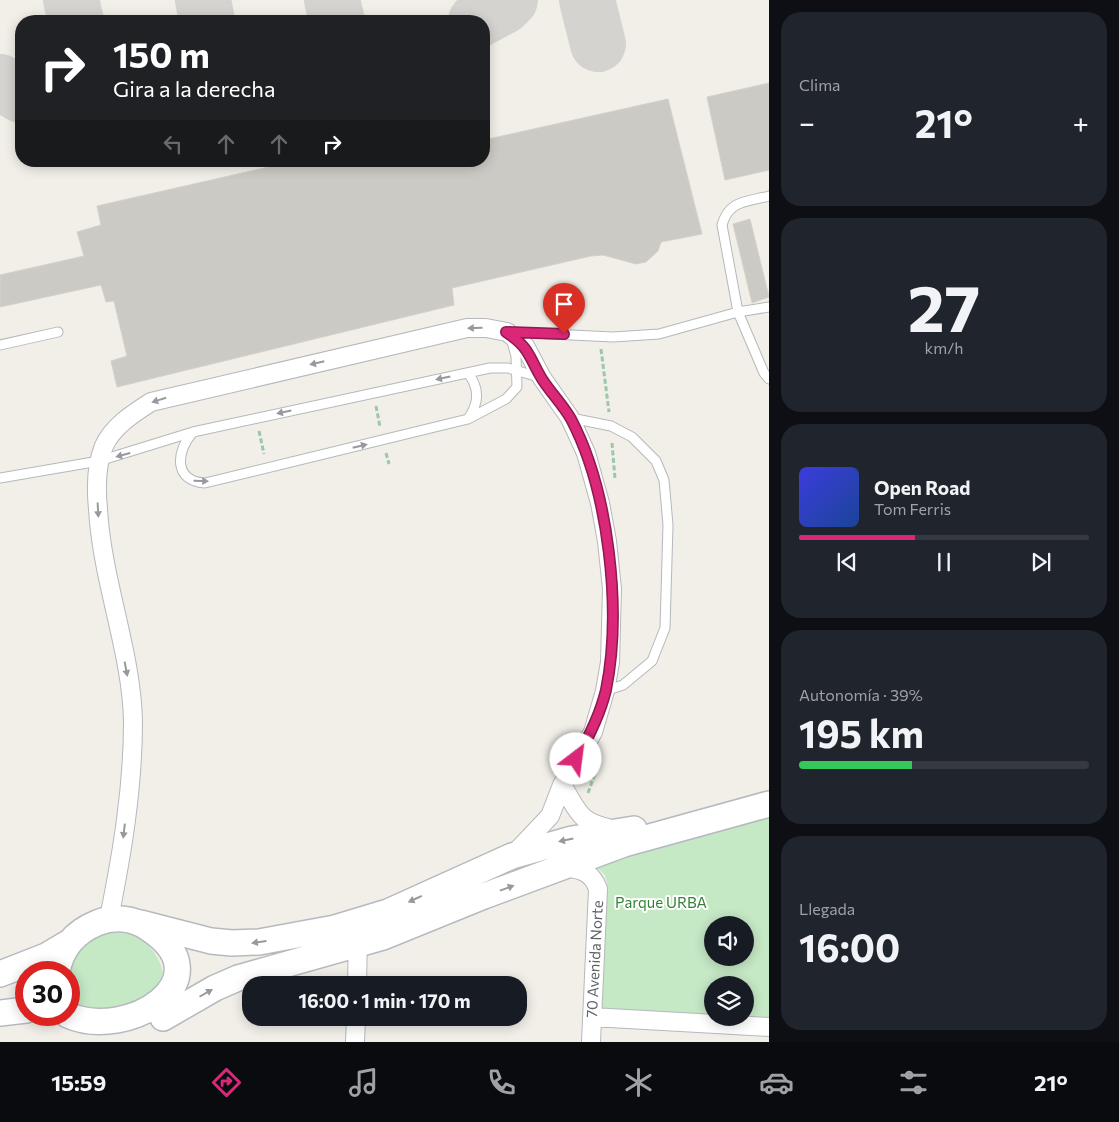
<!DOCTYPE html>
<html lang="es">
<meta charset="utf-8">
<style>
:root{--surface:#171b24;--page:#20242c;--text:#f1f3f6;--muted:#9ea1a6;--line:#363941;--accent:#db2777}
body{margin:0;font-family:Commissioner,sans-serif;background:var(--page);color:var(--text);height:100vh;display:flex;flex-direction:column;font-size:19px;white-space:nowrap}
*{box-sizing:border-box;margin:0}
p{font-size:16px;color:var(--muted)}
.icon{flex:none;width:28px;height:28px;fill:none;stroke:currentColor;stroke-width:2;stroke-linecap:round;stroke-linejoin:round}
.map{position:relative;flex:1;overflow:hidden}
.panel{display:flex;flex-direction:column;gap:12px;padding:12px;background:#0d0f14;width:350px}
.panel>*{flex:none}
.top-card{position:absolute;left:15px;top:15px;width:475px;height:152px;border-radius:20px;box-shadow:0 2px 12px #0003;background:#202124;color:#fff;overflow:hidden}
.buttons{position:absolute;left:704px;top:916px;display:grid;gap:10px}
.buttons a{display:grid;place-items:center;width:50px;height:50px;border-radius:50%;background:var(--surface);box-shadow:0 2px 12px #0003;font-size:25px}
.speed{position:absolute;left:15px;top:961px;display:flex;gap:10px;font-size:25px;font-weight:700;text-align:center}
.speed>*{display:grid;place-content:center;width:65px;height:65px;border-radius:50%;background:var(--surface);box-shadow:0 2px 12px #0003;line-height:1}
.speed .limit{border:8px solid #d22;background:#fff;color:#111}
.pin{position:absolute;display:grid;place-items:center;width:42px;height:42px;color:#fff;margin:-51px -21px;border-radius:50% 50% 50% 0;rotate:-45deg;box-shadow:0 0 5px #0007}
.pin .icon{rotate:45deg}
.me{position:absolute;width:55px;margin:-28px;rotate:30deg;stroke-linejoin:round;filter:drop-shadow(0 0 4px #0008)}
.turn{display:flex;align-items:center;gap:18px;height:105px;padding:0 15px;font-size:22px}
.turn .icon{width:65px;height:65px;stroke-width:2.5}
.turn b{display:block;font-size:35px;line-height:42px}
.lanes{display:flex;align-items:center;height:48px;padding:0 15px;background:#0003;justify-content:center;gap:25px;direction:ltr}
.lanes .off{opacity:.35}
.big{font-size:38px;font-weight:700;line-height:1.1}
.panel .card{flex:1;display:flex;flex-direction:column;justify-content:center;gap:8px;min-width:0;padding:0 18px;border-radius:20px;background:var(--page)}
.panel .dial{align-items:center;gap:0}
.dial b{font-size:65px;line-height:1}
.song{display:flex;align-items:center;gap:15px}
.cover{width:60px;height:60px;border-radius:8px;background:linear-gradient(135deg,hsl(240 70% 55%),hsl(220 70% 35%))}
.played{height:5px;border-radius:2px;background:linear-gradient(90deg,var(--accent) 40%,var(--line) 40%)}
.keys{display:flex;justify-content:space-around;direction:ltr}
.heat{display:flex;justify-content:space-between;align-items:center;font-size:28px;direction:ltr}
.charge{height:8px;border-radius:4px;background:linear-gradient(90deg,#34c759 39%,var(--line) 0)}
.trip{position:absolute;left:242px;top:976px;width:285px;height:50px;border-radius:20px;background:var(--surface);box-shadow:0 2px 12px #0003;font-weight:700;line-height:50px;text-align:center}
.dock{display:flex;height:80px;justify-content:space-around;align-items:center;background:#090b0e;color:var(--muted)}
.dock .icon{width:35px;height:35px}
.dock .current{color:var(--accent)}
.dock b{font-size:22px;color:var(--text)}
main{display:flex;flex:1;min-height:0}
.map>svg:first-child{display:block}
</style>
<main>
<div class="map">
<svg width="769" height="1042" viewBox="0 0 769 1042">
<rect width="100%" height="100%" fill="#f1efe8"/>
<path fill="#c5e8c5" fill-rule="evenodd" d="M769 816V1021L745 1018V985H712V1017L601 1010 607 883 605 875 597 868 652 848ZM712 925H745V958H712Z
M100 933C130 932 146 934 160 963 162 968 164 976 162 981 156 995 146 1008 138 1021L77 1006C64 973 68 952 100 933Z"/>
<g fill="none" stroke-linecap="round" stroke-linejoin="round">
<path stroke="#d4d3d0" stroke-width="56" d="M71 0 76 21
M203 0 207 21
M332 0 337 21
M587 0 598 44
M476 21 504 6 510 0
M0 82 21 95"/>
</g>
<path fill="#cccac5" stroke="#d6d1c6" d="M769 83V170L725 180 707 97Z
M668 99 702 234 661 242 658 251 646 262 636 264 603 255 591 256 452 288 454 305 117 387 111 361 127 356 114 301 106 302 101 285 0 307V275L84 256 77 232 101 225 97 206 295 161H484V140Z
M750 219 769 297 752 303 733 224Z"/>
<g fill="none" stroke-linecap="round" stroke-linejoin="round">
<g stroke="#b5b8bc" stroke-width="11">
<path id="lane" d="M769 307 738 312 764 373 769 379
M509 332 613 337 659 334 738 312 722 225C729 200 746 202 769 196
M0 345 58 332
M571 418 611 426 632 437 656 461 664 480 668 525 665 628 652 661 623 685 605 691
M468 419C479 403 480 389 468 373
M193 432C176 451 173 481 205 483L468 419 506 399 517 387 516 356 511 338
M0 478 99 461 193 432 490 368H508L539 377"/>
</g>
<g stroke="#b5b8bc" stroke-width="20">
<path id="street" d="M562 785C579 812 578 822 612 829
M565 867C582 870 592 872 598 889L591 1042
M109 918C122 854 133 788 133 722 132 653 102 581 98 509 96 489 96 465 104 446 113 426 134 413 151 402L467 328H486L507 332 525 346 542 378 570 418 586 453 600 503 607 541 612 589 610 662 605 691 593 732 562 785 550 816 513 855
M357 985 358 933
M592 1017 769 1027
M355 1042 356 1018"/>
</g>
<g stroke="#b6babf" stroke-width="28">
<path id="secondary" d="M141 923 211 941 232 943 259 942 335 928 388 912 512 856 572 839 634 829
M57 972C61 948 75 932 97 923 114 916 133 918 148 928 227 979 128 1042 68 1015
M0 974 46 956 68 943
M0 1013 26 1010
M163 1018 215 988 238 978 383 937 484 896 624 844 769 804"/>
</g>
<path stroke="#9cc7a9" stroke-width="3" stroke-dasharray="5 2.5" stroke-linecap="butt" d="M601 349 609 412
M376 406 380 427
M259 431 264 454
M612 443 615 479
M386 453 389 464
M588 793 599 763"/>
<use href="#lane" stroke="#fff" stroke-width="9"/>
<use href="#street" stroke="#fff" stroke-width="18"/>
<use href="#secondary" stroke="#fff" stroke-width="25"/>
</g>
<defs><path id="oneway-solid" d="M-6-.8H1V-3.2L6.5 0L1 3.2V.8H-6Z" transform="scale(1.25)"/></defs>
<g fill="#979a9d">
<use href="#oneway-solid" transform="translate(475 328) rotate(179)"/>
<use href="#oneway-solid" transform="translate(317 363) rotate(167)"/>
<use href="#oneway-solid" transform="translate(443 378) rotate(168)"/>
<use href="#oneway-solid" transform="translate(159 400) rotate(163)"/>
<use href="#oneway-solid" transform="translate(284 412) rotate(168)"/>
<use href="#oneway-solid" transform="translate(360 446) rotate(-13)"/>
<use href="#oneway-solid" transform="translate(123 455) rotate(165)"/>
<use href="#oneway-solid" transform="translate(201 481) rotate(1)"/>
<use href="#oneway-solid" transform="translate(98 510) rotate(87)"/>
<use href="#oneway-solid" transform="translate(126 669) rotate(79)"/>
<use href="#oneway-solid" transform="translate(124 831) rotate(97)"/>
<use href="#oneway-solid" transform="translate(566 840) rotate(168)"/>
<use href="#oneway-solid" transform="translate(507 888) rotate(-20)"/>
<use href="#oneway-solid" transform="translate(415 899) rotate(155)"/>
<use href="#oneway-solid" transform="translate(259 942) rotate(172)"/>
<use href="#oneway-solid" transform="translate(206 993) rotate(-30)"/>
</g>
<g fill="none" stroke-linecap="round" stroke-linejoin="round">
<g stroke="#8e194d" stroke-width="12">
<path id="route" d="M564 334 506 332C531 349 528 356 542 379 551 393 563 405 571 419 609 491 622 610 606 690 600 715 589 737 576 759"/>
</g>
<use href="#route" stroke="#db2777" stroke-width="9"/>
</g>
<g text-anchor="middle" stroke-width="4" stroke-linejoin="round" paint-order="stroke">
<g font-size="15" fill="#348238" stroke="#fff">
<text x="661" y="908">Parque URBA</text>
</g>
<g font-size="15" fill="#5f6368" stroke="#fff">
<text transform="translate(595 959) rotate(-87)" y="5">70 Avenida Norte</text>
</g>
</g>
</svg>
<div class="buttons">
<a><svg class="icon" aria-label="sound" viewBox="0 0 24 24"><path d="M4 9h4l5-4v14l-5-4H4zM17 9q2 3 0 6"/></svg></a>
<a><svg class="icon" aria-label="layers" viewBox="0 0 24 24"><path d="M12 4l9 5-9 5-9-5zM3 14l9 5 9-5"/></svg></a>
</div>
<div class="speed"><div class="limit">30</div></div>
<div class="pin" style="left:564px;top:334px;background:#d93025"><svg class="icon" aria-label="arrive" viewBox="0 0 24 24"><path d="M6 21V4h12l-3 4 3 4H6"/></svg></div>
<svg class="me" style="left:576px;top:759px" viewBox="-20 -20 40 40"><circle r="19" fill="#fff"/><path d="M0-13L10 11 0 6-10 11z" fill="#db2777"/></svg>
<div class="trip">16:00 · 1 min · 170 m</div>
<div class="top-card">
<div class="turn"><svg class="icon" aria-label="right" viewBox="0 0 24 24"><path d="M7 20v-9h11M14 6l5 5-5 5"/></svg><div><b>150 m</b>Gira a la derecha</div></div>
<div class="lanes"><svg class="icon off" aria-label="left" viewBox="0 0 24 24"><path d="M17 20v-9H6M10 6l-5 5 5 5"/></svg><svg class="icon off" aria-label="ahead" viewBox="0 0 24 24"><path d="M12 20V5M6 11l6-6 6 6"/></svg><svg class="icon off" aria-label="ahead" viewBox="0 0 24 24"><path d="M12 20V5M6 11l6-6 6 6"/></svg><svg class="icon" aria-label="right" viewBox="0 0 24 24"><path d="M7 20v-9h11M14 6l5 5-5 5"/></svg></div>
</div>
</div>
<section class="panel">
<div class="card"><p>Clima</p>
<div class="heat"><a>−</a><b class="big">21°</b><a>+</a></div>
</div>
<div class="card dial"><b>27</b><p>km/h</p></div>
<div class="card">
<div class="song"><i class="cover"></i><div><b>Open Road</b><p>Tom Ferris</p></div></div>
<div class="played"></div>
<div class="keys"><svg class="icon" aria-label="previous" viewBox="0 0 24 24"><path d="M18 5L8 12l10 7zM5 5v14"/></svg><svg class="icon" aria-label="pause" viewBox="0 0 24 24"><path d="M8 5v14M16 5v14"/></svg><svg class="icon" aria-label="next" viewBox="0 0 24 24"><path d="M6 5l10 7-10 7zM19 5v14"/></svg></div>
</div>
<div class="card"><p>Autonomía · 39%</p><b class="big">195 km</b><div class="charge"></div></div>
<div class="card"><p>Llegada</p><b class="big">16:00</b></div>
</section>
</main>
<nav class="dock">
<b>15:59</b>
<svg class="icon current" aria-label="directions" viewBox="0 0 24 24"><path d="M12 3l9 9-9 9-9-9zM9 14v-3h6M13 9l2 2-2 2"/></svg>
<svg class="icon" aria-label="music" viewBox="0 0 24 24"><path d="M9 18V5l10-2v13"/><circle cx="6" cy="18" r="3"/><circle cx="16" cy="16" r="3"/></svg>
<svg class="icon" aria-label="phone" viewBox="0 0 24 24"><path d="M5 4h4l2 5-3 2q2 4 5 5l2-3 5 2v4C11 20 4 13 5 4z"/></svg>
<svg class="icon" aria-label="climate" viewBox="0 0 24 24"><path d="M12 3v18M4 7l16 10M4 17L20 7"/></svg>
<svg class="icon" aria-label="car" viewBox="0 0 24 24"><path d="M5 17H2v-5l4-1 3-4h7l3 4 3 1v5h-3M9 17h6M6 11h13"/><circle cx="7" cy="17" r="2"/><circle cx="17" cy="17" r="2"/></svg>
<svg class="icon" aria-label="filters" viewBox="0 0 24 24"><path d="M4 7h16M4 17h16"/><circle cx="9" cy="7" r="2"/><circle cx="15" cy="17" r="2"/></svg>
<b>21°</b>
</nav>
